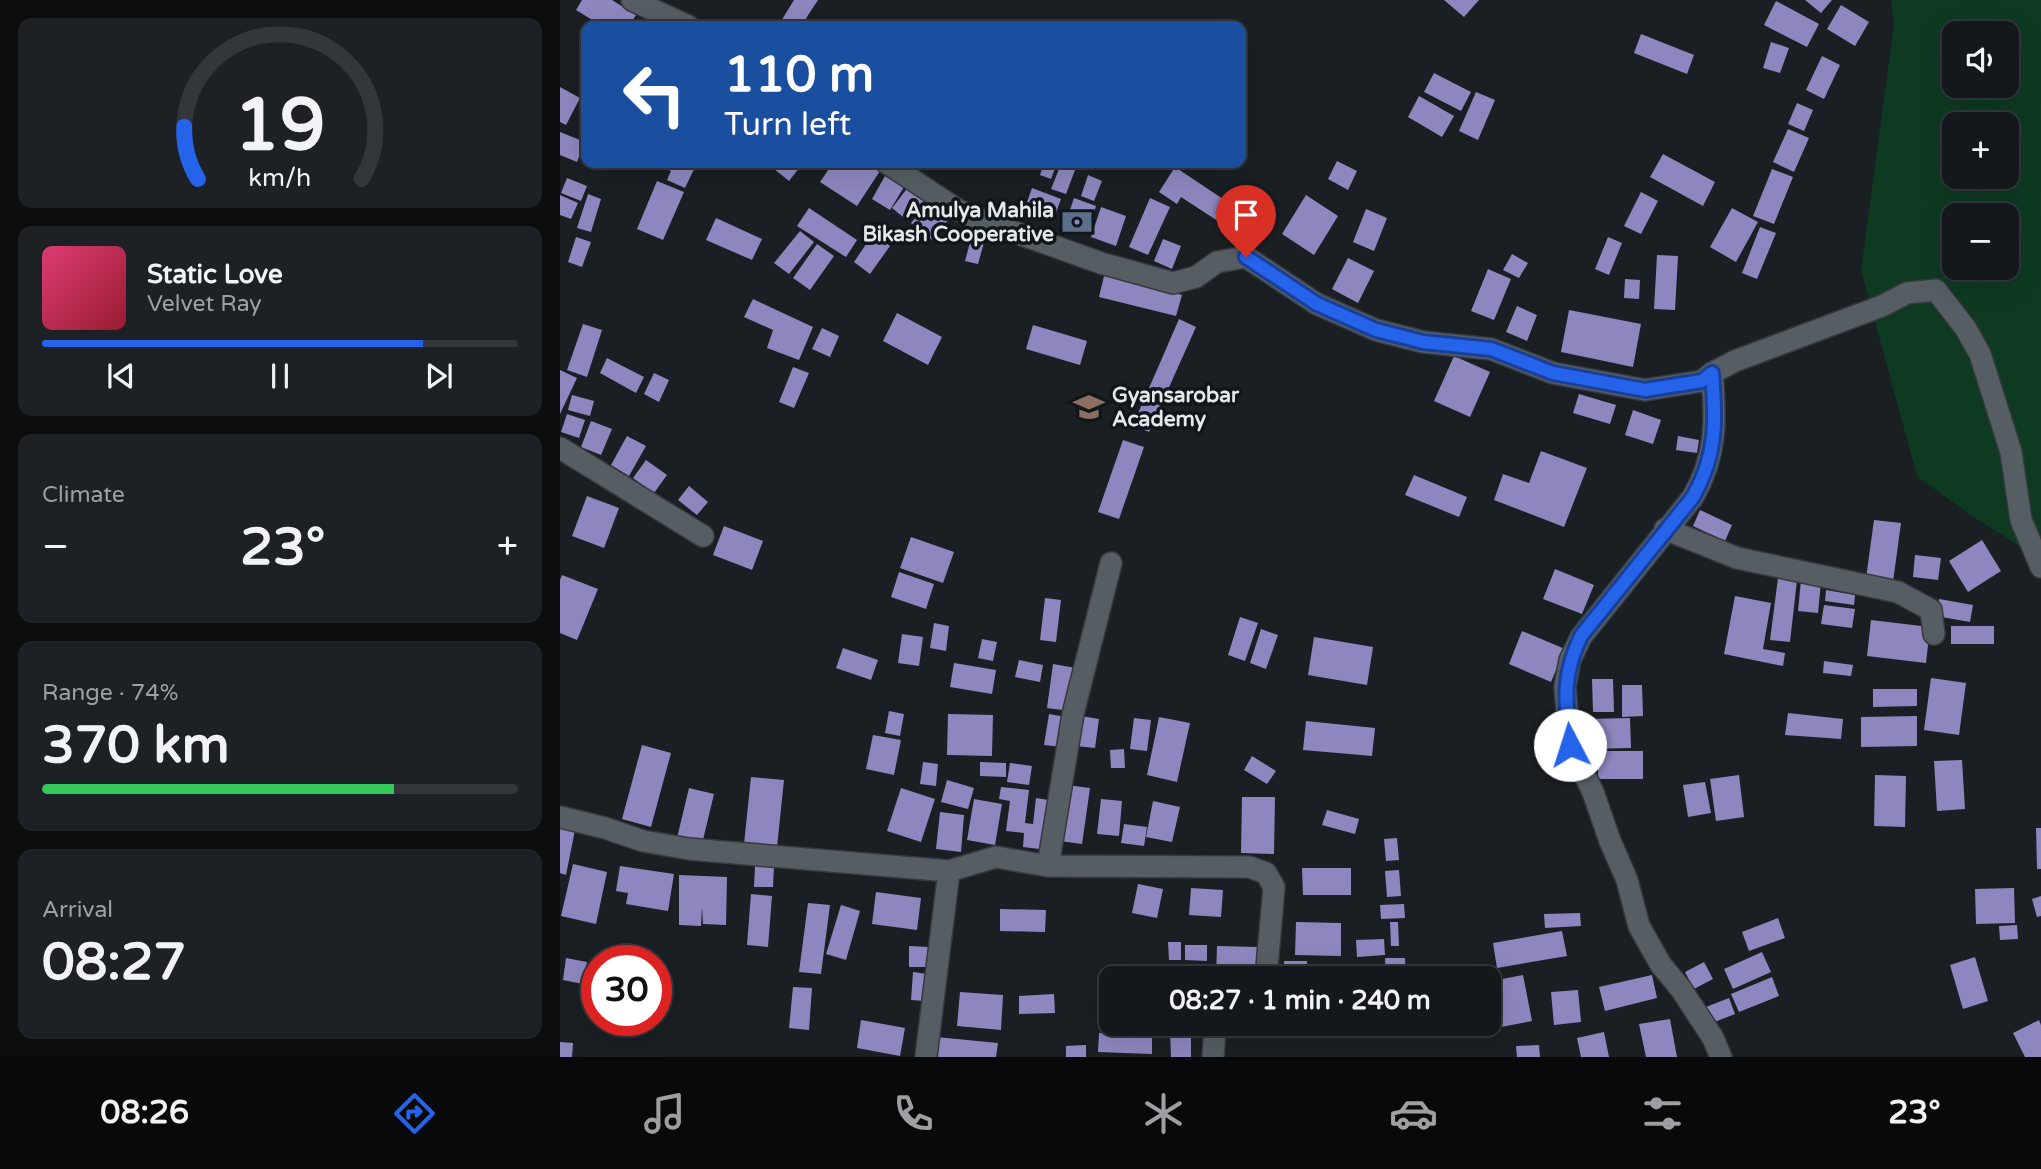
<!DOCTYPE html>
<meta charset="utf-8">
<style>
:root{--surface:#14171b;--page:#1d2024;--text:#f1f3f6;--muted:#9d9fa3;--line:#33363a;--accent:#2563eb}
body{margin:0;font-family:"Varela Round",sans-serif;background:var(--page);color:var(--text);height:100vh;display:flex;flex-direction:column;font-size:26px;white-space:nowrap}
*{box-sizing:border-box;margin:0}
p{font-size:23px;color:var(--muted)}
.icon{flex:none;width:38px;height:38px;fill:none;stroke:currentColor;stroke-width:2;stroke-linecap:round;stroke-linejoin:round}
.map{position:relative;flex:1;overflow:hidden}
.details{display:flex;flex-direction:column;gap:18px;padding:18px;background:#0b0d0f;width:560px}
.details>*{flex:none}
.hud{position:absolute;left:21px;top:21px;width:665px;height:147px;border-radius:14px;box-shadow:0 7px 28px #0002,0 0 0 2px var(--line);background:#1a4fa0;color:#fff;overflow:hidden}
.buttons{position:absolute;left:1382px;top:21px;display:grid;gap:14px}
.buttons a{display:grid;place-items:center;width:77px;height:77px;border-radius:14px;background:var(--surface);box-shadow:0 7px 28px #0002,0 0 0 2px var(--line);font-size:35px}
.speed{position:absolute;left:21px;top:945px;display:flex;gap:14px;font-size:35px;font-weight:700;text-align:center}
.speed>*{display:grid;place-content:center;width:91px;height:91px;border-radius:50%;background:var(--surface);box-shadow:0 7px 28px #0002,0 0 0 2px var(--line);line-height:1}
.speed .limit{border:10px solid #d22;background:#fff;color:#111}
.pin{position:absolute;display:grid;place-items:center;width:60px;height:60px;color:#fff;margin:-72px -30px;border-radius:50% 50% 50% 0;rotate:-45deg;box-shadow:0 0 7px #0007}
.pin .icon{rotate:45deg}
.me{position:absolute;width:77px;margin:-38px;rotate:355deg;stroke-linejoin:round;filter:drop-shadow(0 0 5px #0008)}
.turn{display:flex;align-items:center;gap:24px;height:147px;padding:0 28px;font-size:32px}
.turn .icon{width:91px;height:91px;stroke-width:2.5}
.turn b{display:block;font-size:49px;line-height:60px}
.big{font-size:52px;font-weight:700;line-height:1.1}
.details .card{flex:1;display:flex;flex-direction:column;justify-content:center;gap:10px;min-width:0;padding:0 24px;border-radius:14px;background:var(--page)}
.details .dial{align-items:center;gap:0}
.dial svg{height:182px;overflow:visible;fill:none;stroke:var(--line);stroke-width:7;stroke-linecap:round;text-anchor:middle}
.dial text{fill:var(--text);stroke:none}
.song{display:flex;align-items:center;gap:21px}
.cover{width:84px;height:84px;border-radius:10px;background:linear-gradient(135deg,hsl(340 70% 55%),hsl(350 70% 35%))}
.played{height:7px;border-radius:4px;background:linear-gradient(90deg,var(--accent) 80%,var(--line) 80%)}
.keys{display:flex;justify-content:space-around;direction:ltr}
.heat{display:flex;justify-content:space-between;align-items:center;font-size:38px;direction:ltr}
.charge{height:10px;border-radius:5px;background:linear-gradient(90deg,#34c759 74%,var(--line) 0)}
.trip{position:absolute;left:539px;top:966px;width:402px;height:70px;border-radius:14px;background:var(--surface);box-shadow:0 7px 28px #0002,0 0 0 2px var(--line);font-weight:700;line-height:70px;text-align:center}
.dock{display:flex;height:112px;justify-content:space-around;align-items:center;background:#08090b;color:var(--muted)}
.dock .icon{width:49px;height:49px}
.dock .selected{color:var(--accent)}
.dock b{font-size:32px;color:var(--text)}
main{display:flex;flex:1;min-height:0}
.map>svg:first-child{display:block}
</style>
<main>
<section class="details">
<div class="card dial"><svg viewBox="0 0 100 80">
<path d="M14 69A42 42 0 1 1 86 69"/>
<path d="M14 69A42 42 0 0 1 8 46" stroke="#2563eb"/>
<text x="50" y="56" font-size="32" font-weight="700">19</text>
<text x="50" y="72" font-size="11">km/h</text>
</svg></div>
<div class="card">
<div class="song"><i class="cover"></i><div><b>Static Love</b><p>Velvet Ray</p></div></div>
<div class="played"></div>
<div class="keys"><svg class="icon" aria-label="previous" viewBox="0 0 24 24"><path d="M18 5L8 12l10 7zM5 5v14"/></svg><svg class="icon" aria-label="pause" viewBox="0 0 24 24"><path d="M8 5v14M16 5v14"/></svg><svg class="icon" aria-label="next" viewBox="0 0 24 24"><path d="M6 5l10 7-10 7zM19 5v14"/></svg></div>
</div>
<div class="card"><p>Climate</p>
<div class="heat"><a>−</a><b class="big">23°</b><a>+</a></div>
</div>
<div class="card"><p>Range · 74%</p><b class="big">370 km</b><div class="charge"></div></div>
<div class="card"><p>Arrival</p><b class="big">08:27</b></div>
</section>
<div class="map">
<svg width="1481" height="1057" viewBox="0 0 1481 1057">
<rect width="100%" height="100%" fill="#1a1f24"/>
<path fill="#0e3a22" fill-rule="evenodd" d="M1331 0H1481V560L1406 512 1357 476 1301 270 1334 24ZM1395 33H1447V86H1395ZM1395 124H1447V177H1395ZM1395 215H1447V268H1395Z"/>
<path fill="#8e87bf" d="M22 0H52L76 15 69 26H42L16 10Z
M234 0H258L241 26H218Z
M884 0H919L904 17Z
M1245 0H1272L1261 13Z
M1216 1 1259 24 1247 47 1204 25Z
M1281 5 1309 22 1295 46 1267 29Z
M1081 34 1134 55 1127 74 1074 53Z
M1211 42 1229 48 1220 73 1203 68Z
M1262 56 1280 65 1264 99 1246 90Z
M874 73 911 92 901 111 864 92Z
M0 87 20 98 6 125 0 122Z
M916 92 935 100 918 140 899 131Z
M859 96 894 116 882 137 848 117Z
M1237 103 1253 110 1244 131 1228 124Z
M1228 129 1249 138 1234 172 1213 162Z
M0 132 25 142 17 162 0 155Z
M1103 154 1155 182 1143 206 1090 177Z
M777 161 797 171 788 190 768 179Z
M95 163H137L125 188 107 180 111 171Z
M217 163H243L229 181 213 168Z
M273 163H308L320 171 297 206 260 182Z
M484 163H497L491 179 480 175Z
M501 164 515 170 506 194 491 189Z
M615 167 681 211 670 229 621 197 617 204 599 192Z
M1212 169 1233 177 1214 224 1193 216Z
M528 175 542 181 534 201 521 196Z
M325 176 344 187 330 210 312 199Z
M7 178 27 186 21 201 1 193Z
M97 181 124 192 103 240 77 229Z
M349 186 366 199 348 221 332 208Z
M472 188 501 199 494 218 465 208Z
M1081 192 1098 201 1081 234 1064 226Z
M28 194 41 199 31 232 17 228Z
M0 195 18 203 11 219 0 215Z
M746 195 778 216 754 255 722 234Z
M514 198 536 206 527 233 505 225Z
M590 198 610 207 588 255 569 247Z
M369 202 389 219 372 240 351 223Z
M541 207 566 216 556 246 531 237Z
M249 208 297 240 286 257 237 226Z
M1172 208 1198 222 1176 262 1150 247Z
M806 209 827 218 814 251 793 242Z
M695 215 707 223 692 244 680 235Z
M156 218 202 239 192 260 146 240Z
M1200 227 1216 233 1197 279 1182 273Z
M240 231 254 242 229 274 214 263Z
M313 234 330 246 310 274 294 262Z
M412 235 425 239 418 264 405 261Z
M16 237 31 242 22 267 8 262Z
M1048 237 1062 243 1049 275 1035 269Z
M603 239 621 246 612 269 594 261Z
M257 244 274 256 250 290 233 278Z
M952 254 968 263 959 278 943 270Z
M1097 255 1118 256 1115 310 1094 309Z
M788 258 814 271 798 303 772 289Z
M928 269 951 279 934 320 911 311Z
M544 276 622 295 616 316 539 297Z
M1065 279 1080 280 1079 299 1064 298Z
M193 299 253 327 239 360 207 348 213 330 184 317Z
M957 306 977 315 967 341 946 332Z
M1009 310 1081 324 1073 367 1001 352Z
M337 313 382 337 368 365 323 341Z
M619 319 636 327 589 432 573 425Z
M23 324 42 330 27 377 7 370Z
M473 325 527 341 520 365 466 349Z
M262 328 279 336 270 357 252 349Z
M894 356 930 372 910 417 874 401Z
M47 358 84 377 76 393 40 373Z
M233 367 249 373 234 408 219 402Z
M0 370 17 378 0 414Z
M94 373 109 380 99 402 84 394Z
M1019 394 1056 405 1050 424 1013 413Z
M12 395 34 401 30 416 8 410Z
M1073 410 1101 420 1093 444 1065 435Z
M7 414 25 420 19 438 1 432Z
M31 421 52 429 41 455 21 447Z
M67 436 86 446 69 476 51 465Z
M1118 436 1139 440 1137 453 1116 450Z
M563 440 584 447 559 519 538 512Z
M981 451 1027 468 1004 527 934 500 943 474 969 483Z
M86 460 107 475 94 493 73 478Z
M854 475 907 497 899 517 845 495Z
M129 486 148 502 137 515 118 500Z
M27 496 59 508 44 548 12 536Z
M1140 510 1172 525 1165 541 1133 526Z
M1314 520 1341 523 1333 582 1306 578Z
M164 526 203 541 192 570 153 555Z
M351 537 394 552 383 583 340 568Z
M1422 540 1441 571 1408 592 1389 561Z
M1355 555 1381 558 1378 580 1353 577Z
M995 569 1034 585 1022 614 983 599Z
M339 572 374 584 366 609 331 597Z
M2 575 38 589 17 640 0 633V580Z
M1218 578 1237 580 1230 642 1210 640Z
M1241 580 1261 582 1258 613 1238 611Z
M1266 590 1295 595 1294 605 1265 601Z
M1175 596 1211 603 1203 649 1225 653 1223 666 1164 654Z
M485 598 501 600 496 642 480 640Z
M1379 599 1413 605 1410 622 1376 616Z
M1264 605 1295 609 1292 628 1261 624Z
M680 617 698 623 685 661 668 655Z
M1311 620 1370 627 1366 663 1307 656Z
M374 623 389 626 386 651 370 648Z
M1391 626H1434V644H1391Z
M701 629 718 635 706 669 690 663Z
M962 631 1005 649 991 682 949 664Z
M342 634 363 637 359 666 338 663Z
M754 637 813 647 807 685 748 675Z
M422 639 437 642 433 661 418 658Z
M283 648 318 660 311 680 276 668Z
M459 660 483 665 480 682 455 677Z
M1264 661 1293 665 1291 676 1263 673Z
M394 663 436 670 432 694 390 687Z
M493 664 516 668 510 711 487 708Z
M1371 678 1406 683 1399 735 1364 730Z
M1032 679H1053L1054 712H1033Z
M1062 685H1082L1083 716 1062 717Z
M1313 689H1357V706L1313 707Z
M329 711 344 714 340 736 325 733Z
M1228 713 1283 719 1281 739 1225 735Z
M388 714 433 715 432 756 387 755Z
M489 714 506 717 502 747 484 745Z
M521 716 539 719 535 748 516 746Z
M1357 716V746L1301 747V717Z
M599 717 630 723 617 782 587 775Z
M574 718 591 720 587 751 570 749Z
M1070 718 1071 748 1029 749 1028 719Z
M746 721 815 728 812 756 743 750Z
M313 735 341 740 334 775 306 769Z
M82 745 111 753 91 827 62 819Z
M564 749 565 768H551L550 750Z
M1038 751H1083V779H1038Z
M692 756 716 771 707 784 684 770Z
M1402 760 1405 809 1377 811 1374 761Z
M363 762 378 764 376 786 360 784Z
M420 762 446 763V777L420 776Z
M450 763 472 766 469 785 447 782Z
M1179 775 1184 817 1156 821 1150 779Z
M1315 775 1346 776 1345 827 1314 826Z
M191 777 224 780 217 847 184 844Z
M387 780 414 788 408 809 381 802Z
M1145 782 1151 813 1128 817 1123 785Z
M507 785 530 788 522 844 500 841Z
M441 787 469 790 465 823 473 824 476 798 494 801 487 850 463 847 464 833 446 831 450 801 439 799Z
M129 788 154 794 142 844 117 838Z
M341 788 375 799 361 842 327 831Z
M682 797H715L714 854 681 853Z
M414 799 442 804 435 845 407 840Z
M541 799 562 801 559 836 537 834Z
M593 801 620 807 612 842 586 837Z
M767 810 799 819 795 834 762 825Z
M380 812 404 815 401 852 376 849Z
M564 824 587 827 584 846 561 843Z
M0 827 15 830 6 875 0 873Z
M1476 828H1481V869H1477Z
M837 838 839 860 826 861 824 839Z
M13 864 47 872 36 924 1 916Z
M60 866 114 874 108 911 66 904 68 893 56 891Z
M195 866H214L213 887H194Z
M742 868H791V895H743Z
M839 870 841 896 827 897 825 871Z
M119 875 167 877 166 925 143 924 142 907 141 926 119 925Z
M578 884 603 889 597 918 572 913Z
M631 888 663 890 661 917 629 915Z
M1454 888 1455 923 1416 924 1415 889Z
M316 892 361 898 357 930 312 924Z
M191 894 212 896 208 947 187 945Z
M1481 896V916L1477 917 1472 899Z
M248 903 270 905 261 974 239 972Z
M844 904 845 918 821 919 820 905Z
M281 905 300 911 286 960 266 954Z
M440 909 486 910 485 932 440 931Z
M1020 913 1021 926 985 928 984 914Z
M1218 918 1225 938 1189 951 1182 932Z
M736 922 781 923V956L735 955Z
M830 922H838L839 946H831Z
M1457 925 1458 939 1440 940 1439 926Z
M1002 931 1007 956 937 968 933 943Z
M824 939 825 955 797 957 796 940Z
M608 942H621V960H609Z
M625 945H647V961L625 960Z
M349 946 369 947V967H349Z
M657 946 697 947 696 978H656Z
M1202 952 1211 972 1173 989 1164 969Z
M1415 957 1428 1001 1403 1009 1390 965Z
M6 958 27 962 23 984 3 980Z
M825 958H845L846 978H826Z
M724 961H747V978H725Z
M1144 962 1153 979 1134 989 1125 972Z
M353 972 367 974 365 1001 351 1000Z
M963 975 972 1021 941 1027 932 981Z
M1092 975 1097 998 1045 1011 1039 987Z
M1212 977 1219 996 1179 1012 1171 994Z
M233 987 252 988 249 1030 229 1028Z
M1018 990 1021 1022 994 1025 991 992Z
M400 992 443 995 441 1030 397 1026Z
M494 994 495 1013 459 1014V996Z
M1169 998 1175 1014 1152 1023 1146 1007Z
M1110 1019 1117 1057H1086L1079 1024Z
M301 1020 345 1028 340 1056 297 1048Z
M1479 1020 1481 1025V1057H1465L1453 1033Z
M610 1030H631V1057H611Z
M1044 1032 1049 1057H1021L1017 1038Z
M539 1033 592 1035V1054L538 1052Z
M376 1037 438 1043 436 1057H374Z
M0 1042 13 1043 12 1057H0Z
M526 1045V1057H506V1046Z
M979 1045 980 1057H957L956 1046Z"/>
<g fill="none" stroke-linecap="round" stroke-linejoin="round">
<g stroke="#363a3e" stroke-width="24">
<path id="street" d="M72 0 128 26
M327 163 398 210 426 222 541 263 613 283 636 277 657 262 686 257 757 304 816 330 863 342 931 349 993 373 1085 390 1142 381 1152 373 1175 361 1322 306 1347 293 1376 290 1406 329 1420 354 1451 452 1461 520 1481 567
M1152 373C1156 420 1157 455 1133 497L1021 637 1010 660 1005 687 1010 745 1033 792 1050 841 1067 880 1079 926 1101 965 1121 989 1153 1038 1161 1057
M0 448 143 536
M1105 529 1177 558 1338 592 1371 610 1374 634
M0 817 45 828 83 841 129 849 389 871 436 857 488 866 689 867 706 873 714 887 706 978
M488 866 513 714 551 563
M366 1057 389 871
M653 1057 655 1028 668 1024"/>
</g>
<use href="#street" stroke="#575e63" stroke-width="21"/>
</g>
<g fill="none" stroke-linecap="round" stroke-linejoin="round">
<g stroke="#184099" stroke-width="18">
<path id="route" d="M686 257 757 304 816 330 863 342 931 349 993 373 1085 390 1142 381 1152 373C1156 420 1157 455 1133 497L1021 636C1001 678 1006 701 1010 745"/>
</g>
<use href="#route" stroke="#2563eb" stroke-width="12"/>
</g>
<defs>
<g id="bank-bare" transform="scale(2.415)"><path d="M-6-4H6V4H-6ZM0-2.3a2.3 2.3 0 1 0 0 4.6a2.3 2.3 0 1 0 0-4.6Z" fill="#5c6f8a" stroke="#11161a" stroke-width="2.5" paint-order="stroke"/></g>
<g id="school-bare" transform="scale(2.415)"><path d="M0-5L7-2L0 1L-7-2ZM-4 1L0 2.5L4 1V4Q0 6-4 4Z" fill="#8d6e63" stroke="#11161a" stroke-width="2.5" paint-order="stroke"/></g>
</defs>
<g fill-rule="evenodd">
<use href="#bank-bare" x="517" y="222"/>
<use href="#school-bare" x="529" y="407"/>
</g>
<g text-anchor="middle" stroke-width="7" stroke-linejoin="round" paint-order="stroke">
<g font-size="21" font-weight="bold" fill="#e4e8eb" stroke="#11161a" text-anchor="end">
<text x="494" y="217">Amulya Mahila<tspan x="494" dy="24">Bikash Cooperative</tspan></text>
<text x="552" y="402" text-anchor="start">Gyansarobar<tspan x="552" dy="24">Academy</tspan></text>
</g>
</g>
</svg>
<div class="buttons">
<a><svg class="icon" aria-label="sound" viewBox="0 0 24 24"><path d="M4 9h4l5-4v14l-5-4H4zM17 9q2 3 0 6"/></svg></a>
<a>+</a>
<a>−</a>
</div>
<div class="speed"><div class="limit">30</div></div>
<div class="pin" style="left:686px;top:257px;background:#d93025"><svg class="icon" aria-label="arrive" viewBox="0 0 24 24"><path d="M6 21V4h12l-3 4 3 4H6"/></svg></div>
<svg class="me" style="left:1010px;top:745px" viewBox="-20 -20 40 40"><circle r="19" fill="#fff"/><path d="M0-13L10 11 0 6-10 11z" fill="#2563eb"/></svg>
<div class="trip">08:27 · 1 min · 240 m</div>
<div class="hud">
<div class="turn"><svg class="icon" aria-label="left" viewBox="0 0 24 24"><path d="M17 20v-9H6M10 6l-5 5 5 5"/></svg><div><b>110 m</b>Turn left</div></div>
</div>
</div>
</main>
<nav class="dock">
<b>08:26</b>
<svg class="icon selected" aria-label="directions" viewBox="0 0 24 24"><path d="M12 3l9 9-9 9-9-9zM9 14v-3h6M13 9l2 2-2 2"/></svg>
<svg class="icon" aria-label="music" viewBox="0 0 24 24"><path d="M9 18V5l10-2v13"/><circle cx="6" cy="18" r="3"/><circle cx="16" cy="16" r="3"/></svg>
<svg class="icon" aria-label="phone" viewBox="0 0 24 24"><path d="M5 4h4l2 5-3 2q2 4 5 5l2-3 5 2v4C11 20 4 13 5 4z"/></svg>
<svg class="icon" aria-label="climate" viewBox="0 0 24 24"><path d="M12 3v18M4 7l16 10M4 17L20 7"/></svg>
<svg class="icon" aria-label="car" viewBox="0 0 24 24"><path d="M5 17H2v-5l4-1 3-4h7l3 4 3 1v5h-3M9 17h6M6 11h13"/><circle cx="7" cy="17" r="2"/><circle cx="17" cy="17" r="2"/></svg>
<svg class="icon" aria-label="filters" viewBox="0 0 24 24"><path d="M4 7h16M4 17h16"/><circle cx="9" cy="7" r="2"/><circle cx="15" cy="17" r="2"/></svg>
<b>23°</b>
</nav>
